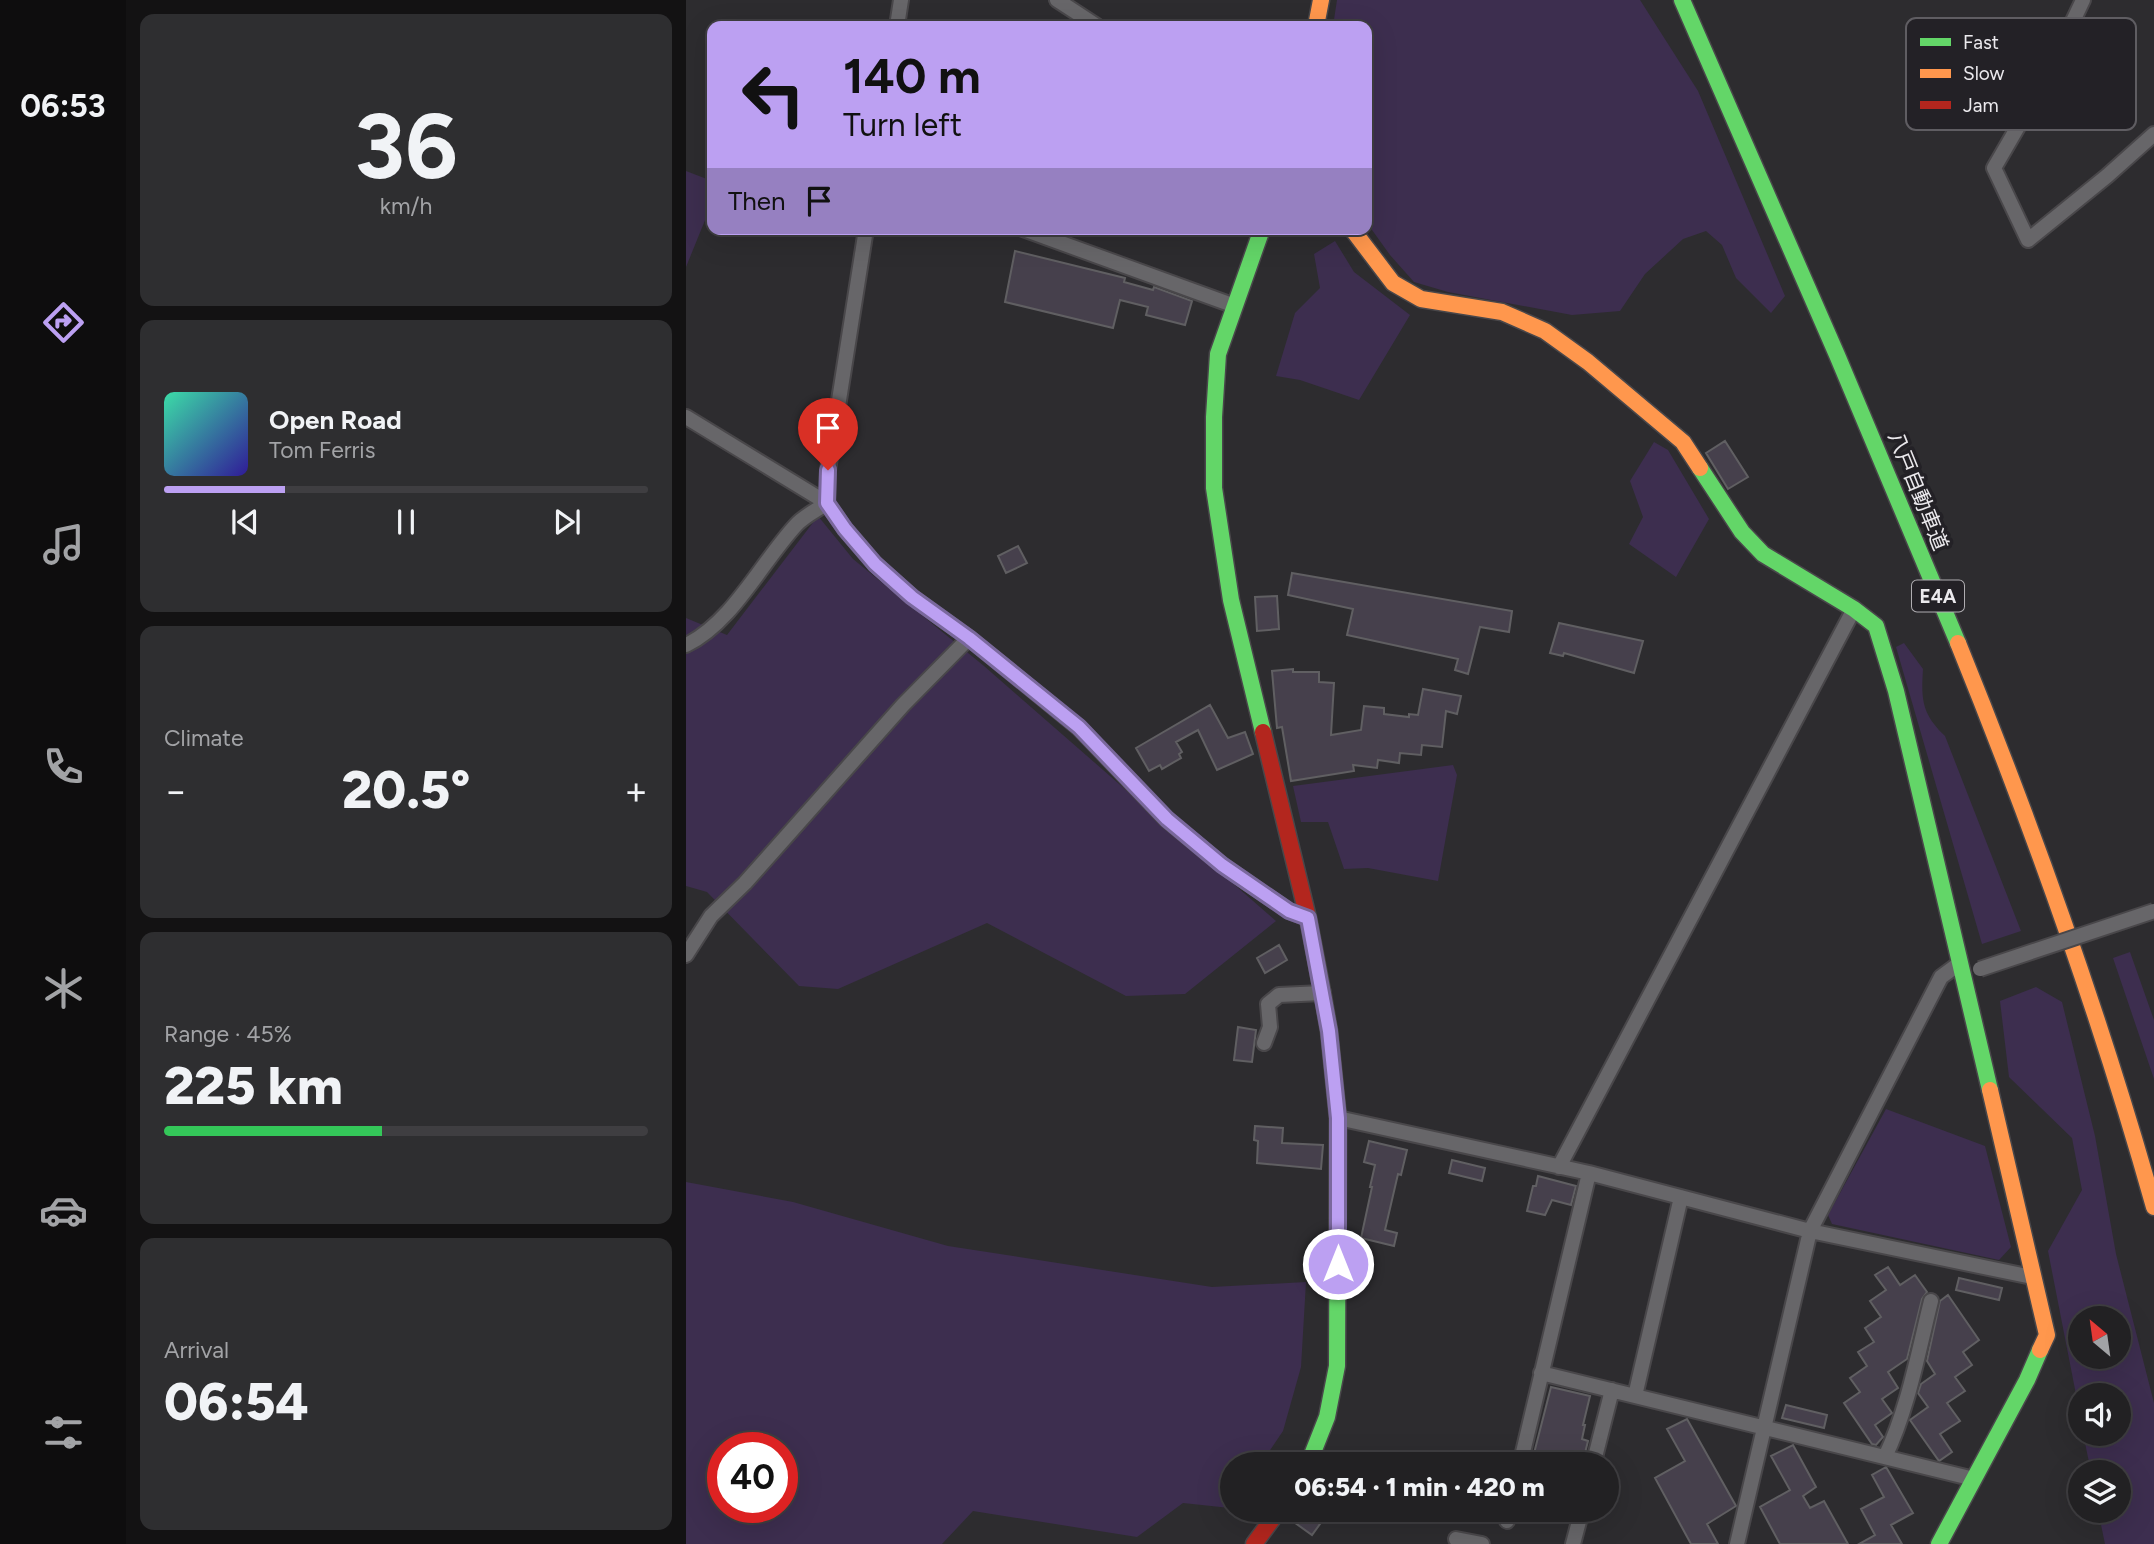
<!DOCTYPE html>
<meta charset="utf-8">
<style>
:root{--surface:#222123;--page:#2e2e30;--text:#f1f3f6;--muted:#a2a3a6;--line:#3f3e41;--accent:#bca0f2}
body{margin:0;font-family:Figtree,"Noto Sans JP",sans-serif;background:var(--page);color:var(--text);height:100vh;display:flex;flex-direction:column;font-size:26px;white-space:nowrap}
*{box-sizing:border-box;margin:0}
p{font-size:23px;color:var(--muted)}
.icon{flex:none;width:38px;height:38px;fill:none;stroke:currentColor;stroke-width:2;stroke-linecap:round;stroke-linejoin:round}
.map{position:relative;flex:1;overflow:hidden}
.details{display:flex;flex-direction:column;gap:14px;padding:14px;background:#131213;width:560px}
.details>*{flex:none}
.guide{position:absolute;left:21px;top:21px;width:665px;height:214px;border-radius:14px;box-shadow:0 7px 28px #0002,0 0 0 2px var(--line);background:#bca0f2;color:#111;overflow:hidden}
.needle{width:46px;rotate:331deg}
.buttons{position:absolute;left:1382px;top:1306px;display:grid;gap:14px}
.buttons a{display:grid;place-items:center;width:63px;height:63px;border-radius:50%;background:var(--surface);box-shadow:0 7px 28px #0002,0 0 0 2px var(--line);font-size:35px}
.speed{position:absolute;left:21px;top:1432px;display:flex;gap:14px;font-size:35px;font-weight:700;text-align:center}
.speed>*{display:grid;place-content:center;width:91px;height:91px;border-radius:50%;background:var(--surface);box-shadow:0 7px 28px #0002,0 0 0 2px var(--line);line-height:1}
.speed .limit{border:10px solid #d22;background:#fff;color:#111}
.pin{position:absolute;display:grid;place-items:center;width:60px;height:60px;color:#fff;margin:-72px -30px;border-radius:50% 50% 50% 0;rotate:-45deg;box-shadow:0 0 7px #0007}
.pin .icon{rotate:45deg}
.me{position:absolute;width:77px;margin:-38px;rotate:0deg;stroke-linejoin:round;filter:drop-shadow(0 0 5px #0008)}
.turn{display:flex;align-items:center;gap:24px;height:147px;padding:0 21px;font-size:32px}
.turn .icon{width:91px;height:91px;stroke-width:2.5}
.turn b{display:block;font-size:49px;line-height:60px}
.then{display:flex;align-items:center;height:66px;padding:0 21px;background:#0003;gap:14px;font-size:26px}
.big{font-size:52px;font-weight:800;line-height:1.1}
.details .card{flex:1;display:flex;flex-direction:column;justify-content:center;gap:10px;min-width:0;padding:0 24px;border-radius:14px;background:var(--page)}
.details .dial{align-items:center;gap:0}
.dial b{font-size:91px;line-height:1}
.song{display:flex;align-items:center;gap:21px}
.cover{width:84px;height:84px;border-radius:10px;background:linear-gradient(135deg,hsl(160 70% 55%),hsl(250 70% 35%))}
.played{height:7px;border-radius:4px;background:linear-gradient(90deg,var(--accent) 25%,var(--line) 25%)}
.keys{display:flex;justify-content:space-around;direction:ltr}
.heat{display:flex;justify-content:space-between;align-items:center;font-size:38px;direction:ltr}
.charge{height:10px;border-radius:5px;background:linear-gradient(90deg,#34c759 45%,var(--line) 0)}
.trip{position:absolute;left:534px;top:1452px;width:399px;height:70px;border-radius:35px;background:var(--surface);box-shadow:0 7px 28px #0002,0 0 0 2px var(--line);font-weight:800;line-height:70px;text-align:center}
main{display:flex;flex:1;min-height:0}
.tabs{display:flex;flex-direction:column;width:126px;justify-content:space-around;align-items:center;background:#0e0d0e;color:var(--muted)}
.tabs .icon{width:49px;height:49px}
.tabs .selected{color:var(--accent)}
.tabs b{font-size:32px;color:var(--text)}
.map>svg:first-child{display:block}
</style>
<main>
<nav class="tabs">
<b>06:53</b>
<svg class="icon selected" aria-label="directions" viewBox="0 0 24 24"><path d="M12 3l9 9-9 9-9-9zM9 14v-3h6M13 9l2 2-2 2"/></svg>
<svg class="icon" aria-label="music" viewBox="0 0 24 24"><path d="M9 18V5l10-2v13"/><circle cx="6" cy="18" r="3"/><circle cx="16" cy="16" r="3"/></svg>
<svg class="icon" aria-label="phone" viewBox="0 0 24 24"><path d="M5 4h4l2 5-3 2q2 4 5 5l2-3 5 2v4C11 20 4 13 5 4z"/></svg>
<svg class="icon" aria-label="climate" viewBox="0 0 24 24"><path d="M12 3v18M4 7l16 10M4 17L20 7"/></svg>
<svg class="icon" aria-label="car" viewBox="0 0 24 24"><path d="M5 17H2v-5l4-1 3-4h7l3 4 3 1v5h-3M9 17h6M6 11h13"/><circle cx="7" cy="17" r="2"/><circle cx="17" cy="17" r="2"/></svg>
<svg class="icon" aria-label="filters" viewBox="0 0 24 24"><path d="M4 7h16M4 17h16"/><circle cx="9" cy="7" r="2"/><circle cx="15" cy="17" r="2"/></svg>
</nav>
<section class="details">
<div class="card dial"><b>36</b><p>km/h</p></div>
<div class="card">
<div class="song"><i class="cover"></i><div><b>Open Road</b><p>Tom Ferris</p></div></div>
<div class="played"></div>
<div class="keys"><svg class="icon" aria-label="previous" viewBox="0 0 24 24"><path d="M18 5L8 12l10 7zM5 5v14"/></svg><svg class="icon" aria-label="pause" viewBox="0 0 24 24"><path d="M8 5v14M16 5v14"/></svg><svg class="icon" aria-label="next" viewBox="0 0 24 24"><path d="M6 5l10 7-10 7zM19 5v14"/></svg></div>
</div>
<div class="card"><p>Climate</p>
<div class="heat"><a>−</a><b class="big">20.5°</b><a>+</a></div>
</div>
<div class="card"><p>Range · 45%</p><b class="big">225 km</b><div class="charge"></div></div>
<div class="card"><p>Arrival</p><b class="big">06:54</b></div>
</section>
<div class="map">
<svg width="1468" height="1544" viewBox="0 0 1468 1544">
<rect width="100%" height="100%" fill="#2d2c2f"/>
<path fill="#3d2e4f" fill-rule="evenodd" d="M651 0H954L1012 91 1099 296 1085 313 1050 278 1036 245 1020 231 997 239 959 274 934 311 886 315 762 292 728 282 704 255 681 223V26H647Z
M0 171 26 181V203L0 267Z
M649 241 668 272 724 315 673 400 614 380 590 376 609 313 634 288 628 254Z
M968 442 982 450 1023 519 990 577 943 544 957 517 944 481Z
M132 516 167 559 298 666 590 921 499 994 440 996 301 923 152 989 113 986 21 892 0 886V618L41 635Z
M1218 643 1237 669C1235 700 1236 714 1259 736L1335 931 1296 944 1210 647Z
M767 765 771 775 752 881 682 868 658 869 642 822H615L607 786Z
M1444 952 1468 1020V1079L1427 958Z
M1350 987 1376 1002 1409 1136 1430 1254 1468 1403V1544H1419L1412 1510H1433V1472H1405L1397 1433H1433V1395H1395V1420L1362 1251 1396 1190 1386 1138 1323 1077 1314 1001ZM1395 1318H1433V1356H1395Z
M1200 1109 1299 1146 1325 1247 1313 1260 1146 1224 1142 1215Z
M0 1182 107 1202 262 1246 526 1287 620 1282 615 1367 597 1431 574 1465H546V1504L544 1508 497 1503 451 1537 287 1511 256 1544H0ZM96 1447V1507H37V1447Z"/>
<path fill="#46404c" stroke="#605f62" stroke-width="2" d="M329 251 439 278 438 282 467 290 468 287 506 301 499 325 460 315 462 307 434 300 427 328 319 302Z
M1039 441 1062 477 1042 489 1020 453Z
M332 546 341 563 320 573 312 556Z
M606 573 826 611 823 632 794 627 782 674 769 670 772 659 661 635 667 609 602 595Z
M591 596 593 629 571 631 569 597Z
M873 623 957 641 948 673 878 653 877 656 864 653Z
M607 669V672H633V682L648 683 645 735 675 730 678 706 698 708V714L723 717V714L732 715 737 689 775 696 771 714 760 711 756 747 736 745 735 755 714 753 713 763 692 760 691 768 667 765 668 771 605 781 596 727 591 728 586 671Z
M524 705 542 738 559 732 567 754 531 770 512 730 490 742 496 752 493 754 495 758 476 769 474 765 463 771 450 748Z
M593 945 601 960 579 973 571 958Z
M552 1027 570 1030 566 1062 548 1060Z
M569 1126 597 1128 596 1143 637 1145 635 1169 571 1163 572 1141 568 1140Z
M683 1141 721 1150 715 1175 712 1174 699 1230 711 1233 708 1246 675 1238 686 1187H684L689 1165 678 1162Z
M766 1160 799 1168 796 1181 763 1173Z
M852 1176 890 1186 885 1205 866 1200 859 1215 841 1211 847 1186H850Z
M1202 1267 1214 1285 1229 1275 1241 1292 1236 1299 1221 1359 1202 1372 1212 1388 1196 1399 1206 1413 1189 1425 1197 1437 1190 1445 1186 1444 1158 1403 1174 1392 1164 1378 1181 1366 1172 1352 1188 1342 1179 1328 1195 1317 1184 1301 1200 1290 1189 1275Z
M1273 1278 1316 1288 1313 1300 1270 1290Z
M1262 1295 1293 1340 1277 1352 1286 1365 1269 1377 1279 1391 1261 1403 1274 1421 1254 1434 1266 1452 1253 1461 1224 1420 1242 1407 1232 1393 1235 1384 1249 1374 1241 1361 1254 1301Z
M865 1387 904 1396 897 1425H899L896 1439 902 1441 896 1465H845Z
M1100 1405 1141 1415 1138 1428 1096 1418Z
M1001 1419 1050 1506 1021 1524 1032 1544H1005L969 1478 999 1461 981 1429Z
M1107 1445 1130 1487 1117 1496 1124 1508 1138 1501 1162 1544H1094L1074 1507 1104 1490 1085 1456Z
M1200 1467 1227 1513 1205 1525 1216 1544H1173L1189 1535 1175 1509 1198 1497 1186 1475Z
M612 1510 634 1524 626 1535 605 1520Z"/>
<g fill="none" stroke-linecap="round" stroke-linejoin="round">
<g stroke="#49474a" stroke-width="18">
<path id="street" d="M371 0 411 26
M1397 0 1359 80 1308 168 1342 240 1421 176 1468 134
M211 26 215 0
M337 229 549 306
M0 417 141 503 159 529 189 564 226 597 283 638 393 728 480 819 536 865 603 911 622 918
M141 503 142 470 180 229
M0 645C46 623 75 563 110 525 118 516 131 510 141 503
M0 955 25 916 59 883 217 705 283 638
M578 1043 584 1027 582 1004 593 995 636 993
M652 1118 903 1173 1124 1231 1346 1277
M873 1167 1168 609
M855 1373 1288 1479
M949 1396 995 1197
M1199 1457C1222 1409 1232 1353 1245 1301
M834 1465 903 1173
M907 1465 926 1390
M821 1521 823 1510
M770 1539 796 1544
M887 1544 896 1510
M1051 1544 1124 1231 1255 977 1274 963"/>
</g>
<g stroke="#49474a" stroke-width="19">
<path id="fast" d="M996 0 1151 355 1272 643
M576 229 532 354 528 417V488L545 600 577 732
M1014 468 1056 532 1077 554 1168 609 1190 626 1210 691 1304 1090
M622 1465 641 1417 651 1366 652 1118 643 1031 636 991
M1253 1544 1341 1380 1354 1350"/>
</g>
<g stroke="#49474a" stroke-width="19">
<path id="slow" d="M630 26 635 0
M666 229 707 283 735 299 816 312 859 331 902 362 997 442 1014 468
M1272 643C1347 828 1414 1015 1468 1207
M1304 1090 1361 1335 1354 1350"/>
</g>
<g stroke="#49474a" stroke-width="19">
<path id="jam" d="M577 732 622 918 636 991
M568 1544 593 1510"/>
</g>
<use href="#street" stroke="#676669" stroke-width="14"/>
<use href="#fast" stroke="#63d668" stroke-width="16"/>
<use href="#slow" stroke="#ff974d" stroke-width="16"/>
<use href="#jam" stroke="#b3261e" stroke-width="16"/>
<g stroke="#49474a" stroke-width="18" stroke-linecap="butt">
<path id="street-bridge" d="M1294 969 1468 911"/>
</g>
<use href="#street-bridge" stroke="#676669" stroke-width="14"/>
</g>
<g fill="none" stroke-linecap="round" stroke-linejoin="round">
<g stroke="#7a689d" stroke-width="18">
<path id="route" d="M142 470 141 503 159 529 189 564 226 597 283 638 393 727 481 819 536 865 603 911 622 918 643 1031 652 1118V1264"/>
</g>
<use href="#route" stroke="#bca0f2" stroke-width="12"/>
</g>
<g text-anchor="middle" stroke-width="7" stroke-linejoin="round" paint-order="stroke">
<rect fill="#232126" stroke="#afadb1" stroke-width="2" x="1226" y="580.5" width="52" height="31" rx="5"/>
<g font-size="19" font-weight="bold" fill="#ebe9ed">
<text x="1252" y="603">E4A</text>
</g>
<g font-size="21" fill="#ebe9ed" stroke="#232126">
<text transform="translate(1232 491) rotate(68)" y="7">八戸自動車道</text>
</g>
</g>
<rect x="1220" y="18" width="230" height="112" rx="10" fill="#232126" stroke="#5f5d62" stroke-width="2"/>
<rect x="1234" y="38" width="31" height="8" fill="#63d668"/>
<rect x="1234" y="69" width="31" height="9" fill="#ff974d"/>
<rect x="1234" y="101" width="31" height="8" fill="#b3261e"/>
<g font-size="19" fill="#ebe9ed">
<text x="1277" y="49">Fast</text>
<text x="1277" y="80">Slow</text>
<text x="1277" y="112">Jam</text>
</g>
</svg>
<div class="buttons">
<a><svg class="needle" viewBox="-14 -14 28 28"><path d="M0-13l5 13h-10z" fill="#e53935"/><path d="M0 13l5-13h-10z" fill="#a2a3a6"/></svg></a>
<a><svg class="icon" aria-label="sound" viewBox="0 0 24 24"><path d="M4 9h4l5-4v14l-5-4H4zM17 9q2 3 0 6"/></svg></a>
<a><svg class="icon" aria-label="layers" viewBox="0 0 24 24"><path d="M12 4l9 5-9 5-9-5zM3 14l9 5 9-5"/></svg></a>
</div>
<div class="speed"><div class="limit">40</div></div>
<div class="pin" style="left:142px;top:470px;background:#d93025"><svg class="icon" aria-label="arrive" viewBox="0 0 24 24"><path d="M6 21V4h12l-3 4 3 4H6"/></svg></div>
<svg class="me" style="left:652px;top:1264px" viewBox="-20 -20 40 40"><circle r="17" fill="#bca0f2" stroke="#fff" stroke-width="3"/><path d="M0-11L8 9 0 5-8 9z" fill="#fff"/></svg>
<div class="trip">06:54 · 1 min · 420 m</div>
<div class="guide">
<div class="turn"><svg class="icon" aria-label="left" viewBox="0 0 24 24"><path d="M17 20v-9H6M10 6l-5 5 5 5"/></svg><div><b>140 m</b>Turn left</div></div>
<div class="then">Then<svg class="icon" aria-label="arrive" viewBox="0 0 24 24"><path d="M6 21V4h12l-3 4 3 4H6"/></svg></div>
</div>
</div>
</main>
